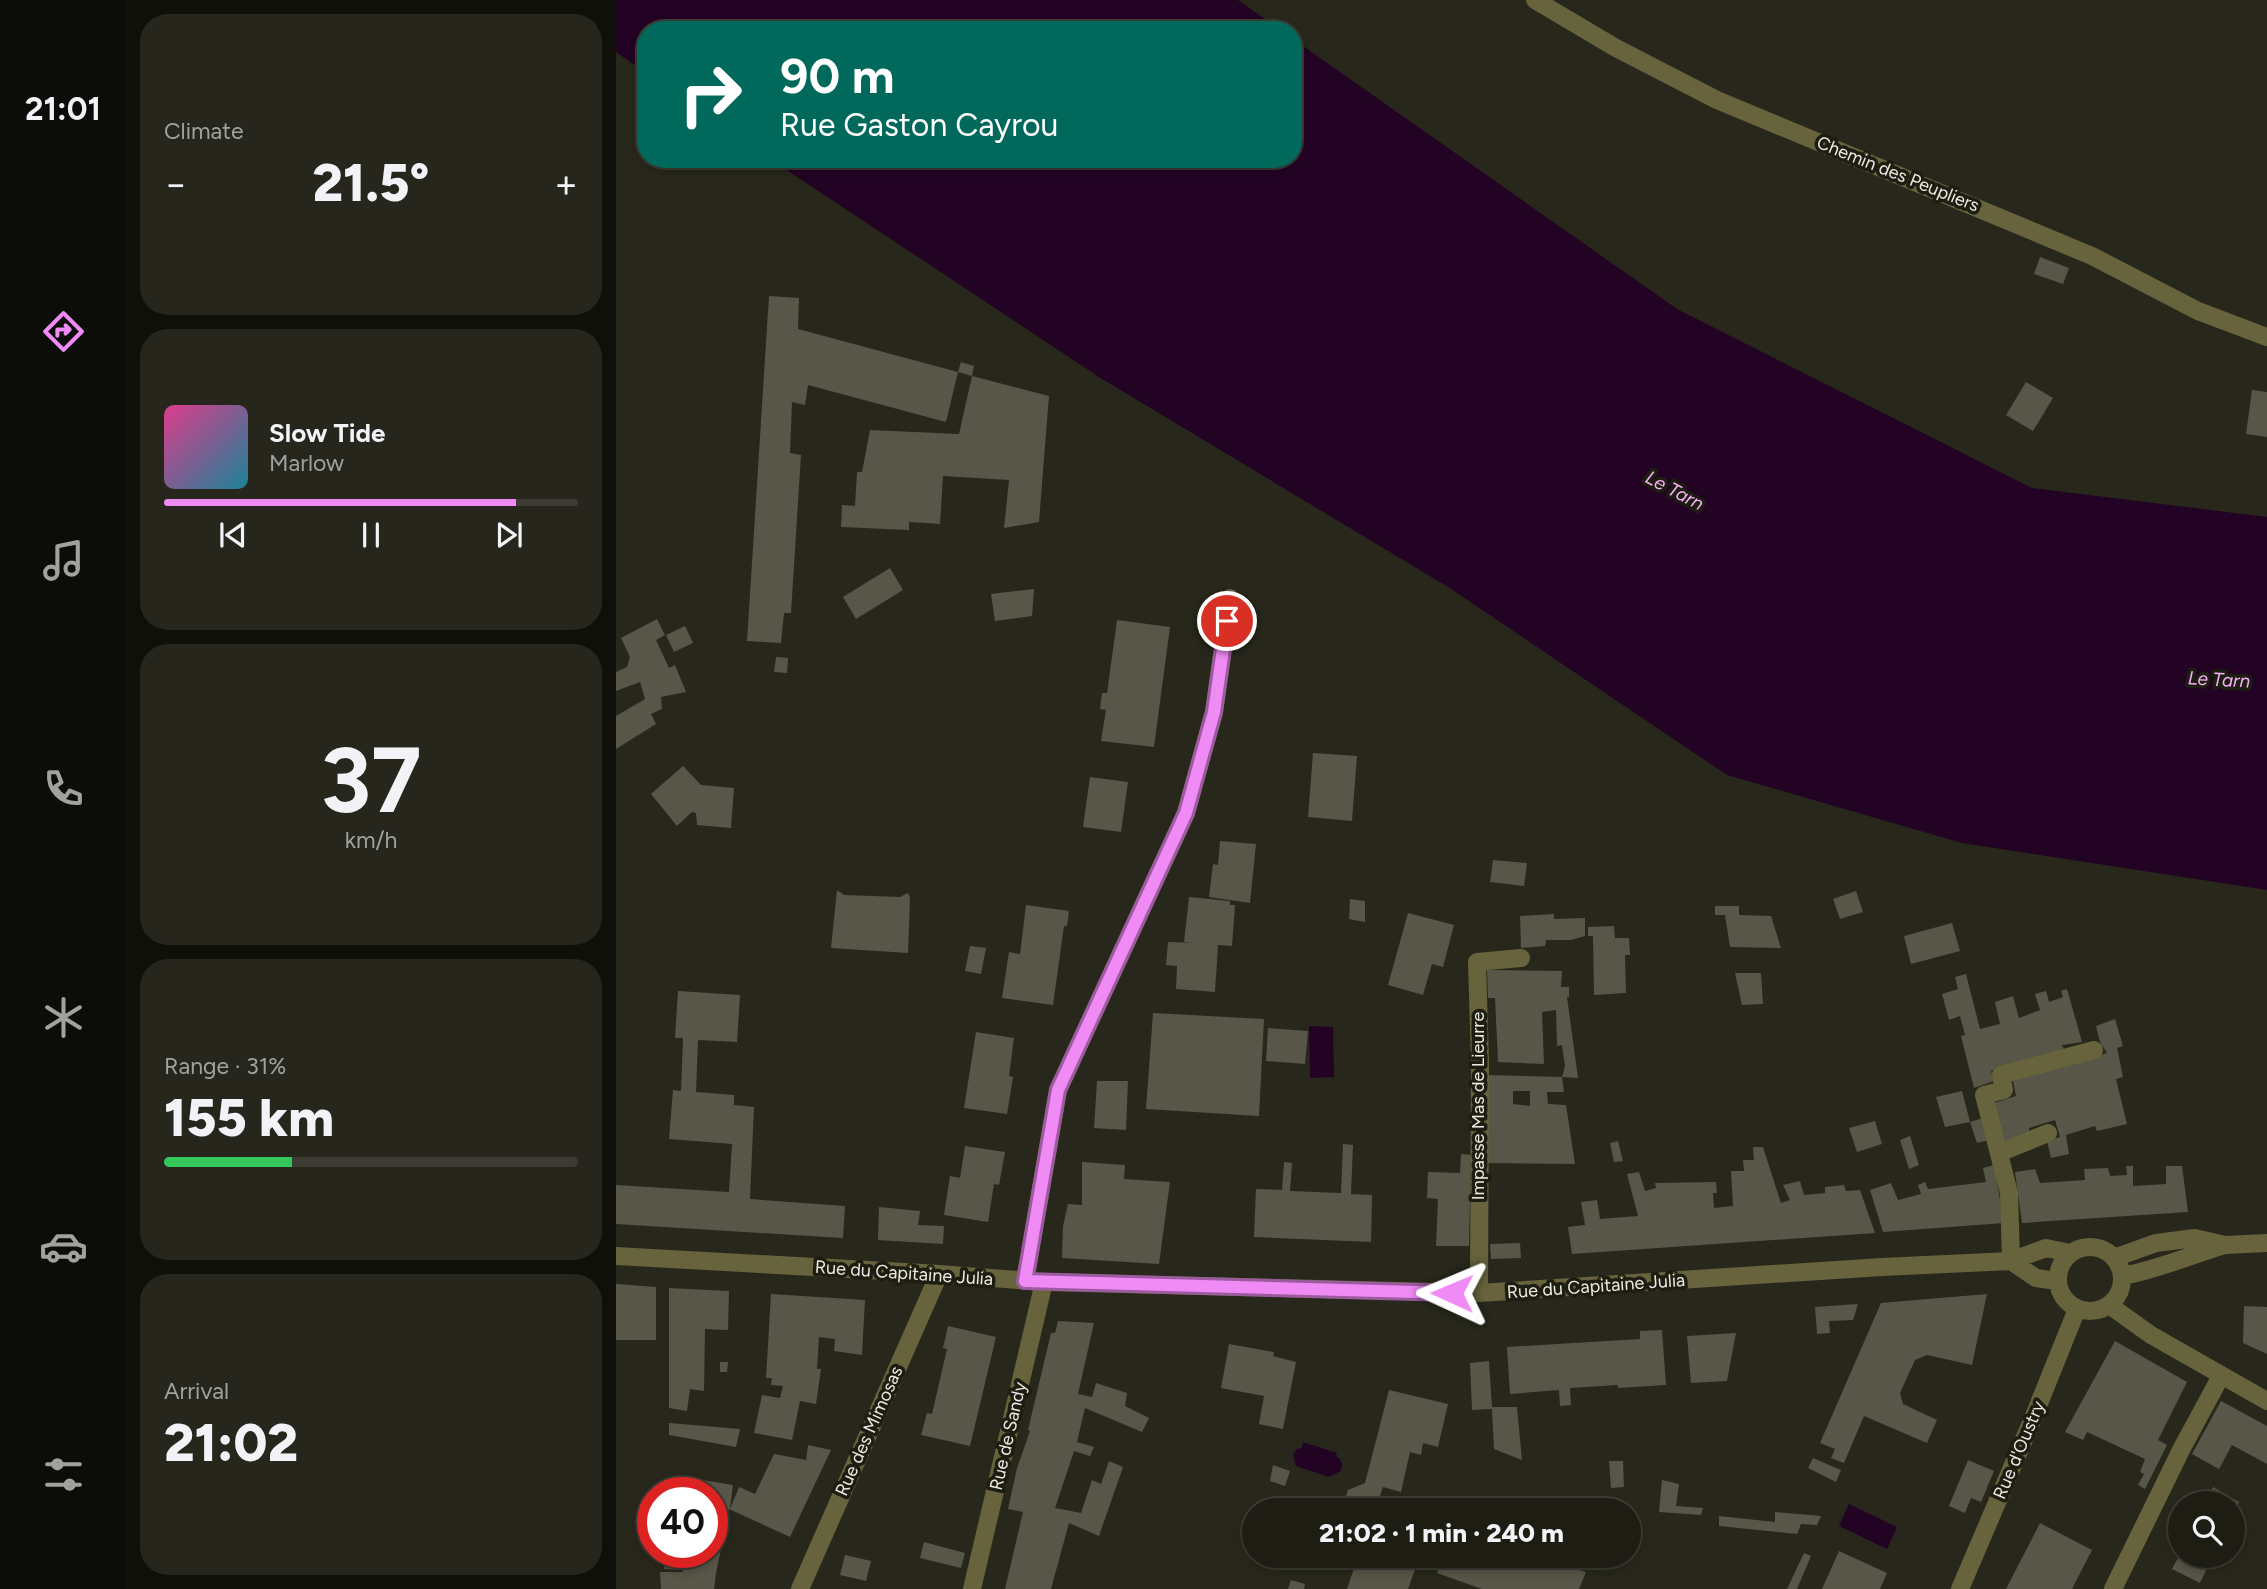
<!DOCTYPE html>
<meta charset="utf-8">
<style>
:root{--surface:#1e1d14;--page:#26261d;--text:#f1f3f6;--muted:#a1a2a0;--line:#3c3b34;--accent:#f08bf5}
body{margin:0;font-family:Figtree,sans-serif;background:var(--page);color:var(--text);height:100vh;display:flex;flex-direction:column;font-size:26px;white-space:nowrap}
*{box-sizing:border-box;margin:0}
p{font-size:23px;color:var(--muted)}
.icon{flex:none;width:38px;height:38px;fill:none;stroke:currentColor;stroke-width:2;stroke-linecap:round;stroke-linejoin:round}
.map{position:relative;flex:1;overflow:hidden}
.panel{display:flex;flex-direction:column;gap:14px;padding:14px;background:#10100b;width:490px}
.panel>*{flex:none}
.hud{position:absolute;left:21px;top:21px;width:665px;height:147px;border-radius:28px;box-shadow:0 4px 10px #0003,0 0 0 2px var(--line);background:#00695c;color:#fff;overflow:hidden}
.fabs{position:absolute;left:1552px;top:1491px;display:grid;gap:14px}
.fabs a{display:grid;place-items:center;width:77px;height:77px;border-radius:50%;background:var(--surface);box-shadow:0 4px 10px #0003,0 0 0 2px var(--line);font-size:35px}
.speed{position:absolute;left:21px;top:1477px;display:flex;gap:14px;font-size:35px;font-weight:700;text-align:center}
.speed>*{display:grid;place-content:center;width:91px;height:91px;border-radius:50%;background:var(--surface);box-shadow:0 4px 10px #0003,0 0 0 2px var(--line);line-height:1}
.speed .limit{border:10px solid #d22;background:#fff;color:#111}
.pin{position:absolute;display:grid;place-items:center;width:60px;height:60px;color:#fff;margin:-30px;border:4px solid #fff;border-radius:50%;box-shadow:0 2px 7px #0007}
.me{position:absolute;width:77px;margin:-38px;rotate:271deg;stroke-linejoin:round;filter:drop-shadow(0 0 5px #0008)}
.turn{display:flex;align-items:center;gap:24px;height:147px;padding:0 28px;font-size:32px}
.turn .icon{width:91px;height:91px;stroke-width:2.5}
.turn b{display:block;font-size:49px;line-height:60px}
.big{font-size:52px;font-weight:800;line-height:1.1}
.panel .card{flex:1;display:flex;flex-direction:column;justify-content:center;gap:10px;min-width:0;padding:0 24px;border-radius:28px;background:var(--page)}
.panel .dial{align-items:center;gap:0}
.dial b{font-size:91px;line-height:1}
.song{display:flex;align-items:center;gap:21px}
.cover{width:84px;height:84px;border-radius:10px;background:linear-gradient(135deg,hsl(330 70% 55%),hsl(190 70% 35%))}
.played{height:7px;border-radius:4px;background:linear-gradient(90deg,var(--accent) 85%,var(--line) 85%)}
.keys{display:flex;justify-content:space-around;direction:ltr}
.heat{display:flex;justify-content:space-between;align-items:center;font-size:38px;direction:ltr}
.charge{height:10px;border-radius:5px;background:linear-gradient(90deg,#34c759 31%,var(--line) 0)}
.trip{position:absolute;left:626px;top:1498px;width:399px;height:70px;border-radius:35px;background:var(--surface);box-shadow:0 4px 10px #0003,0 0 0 2px var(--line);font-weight:800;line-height:70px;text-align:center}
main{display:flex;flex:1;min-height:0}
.tab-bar{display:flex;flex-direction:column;width:126px;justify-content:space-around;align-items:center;background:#0c0c08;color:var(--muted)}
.tab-bar .icon{width:49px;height:49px}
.tab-bar .on{color:var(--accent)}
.tab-bar b{font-size:32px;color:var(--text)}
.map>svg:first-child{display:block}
</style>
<main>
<nav class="tab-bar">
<b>21:01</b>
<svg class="icon on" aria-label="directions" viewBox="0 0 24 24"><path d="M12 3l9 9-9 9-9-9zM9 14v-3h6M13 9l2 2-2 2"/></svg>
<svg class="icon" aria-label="music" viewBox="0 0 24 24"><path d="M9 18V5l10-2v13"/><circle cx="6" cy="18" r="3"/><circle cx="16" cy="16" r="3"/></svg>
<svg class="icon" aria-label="phone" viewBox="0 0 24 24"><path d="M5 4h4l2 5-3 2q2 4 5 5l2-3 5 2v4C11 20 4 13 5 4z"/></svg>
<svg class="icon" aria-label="climate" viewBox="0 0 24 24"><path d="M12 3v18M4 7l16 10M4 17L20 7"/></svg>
<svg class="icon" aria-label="car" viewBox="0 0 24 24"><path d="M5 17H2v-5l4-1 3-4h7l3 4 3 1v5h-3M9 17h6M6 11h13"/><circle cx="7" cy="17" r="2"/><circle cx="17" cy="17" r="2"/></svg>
<svg class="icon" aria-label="filters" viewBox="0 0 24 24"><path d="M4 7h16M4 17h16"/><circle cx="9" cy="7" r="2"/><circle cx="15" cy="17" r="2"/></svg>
</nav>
<section class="panel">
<div class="card"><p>Climate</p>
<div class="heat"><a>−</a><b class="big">21.5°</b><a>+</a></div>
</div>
<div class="card">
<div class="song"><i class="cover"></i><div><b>Slow Tide</b><p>Marlow</p></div></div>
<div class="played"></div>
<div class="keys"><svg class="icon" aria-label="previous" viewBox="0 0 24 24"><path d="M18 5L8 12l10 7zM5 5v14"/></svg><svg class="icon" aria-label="pause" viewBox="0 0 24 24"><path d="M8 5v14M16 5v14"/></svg><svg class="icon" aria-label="next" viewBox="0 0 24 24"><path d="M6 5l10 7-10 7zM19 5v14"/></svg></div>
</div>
<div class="card dial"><b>37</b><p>km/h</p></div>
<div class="card"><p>Range · 31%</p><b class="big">155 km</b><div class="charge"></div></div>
<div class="card"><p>Arrival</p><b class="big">21:02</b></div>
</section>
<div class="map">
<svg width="1651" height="1589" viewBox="0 0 1651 1589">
<rect width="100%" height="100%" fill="#28271b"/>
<path fill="#220324" d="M0 0H622L665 30H30V73L0 52Z
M677 39 1061 309 1416 488 1651 517V890L1346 843 1111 775 832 587 483 377 154 159H677Z
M693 1026 717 1027 718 1077 694 1078Z
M687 1442 721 1453 720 1456 724 1459 726 1465 725 1471 713 1477 680 1466 677 1454 681 1449 686 1448Z
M1233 1504 1281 1527 1271 1549 1223 1526Z"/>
<path fill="#575648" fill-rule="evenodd" d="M1424 257 1453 268 1447 284 1418 274Z
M153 296 183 298 182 329 342 372 330 422 192 385 189 405 176 402 174 453 185 455 175 613H168L165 643 131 641Z
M345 362 358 366 356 376 342 372Z
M356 376 433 396 423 522 388 528 393 480 327 476 324 524 293 522V530L225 527 226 505 239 506 241 472H246L254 430 343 434Z
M1410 382 1437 398 1417 431 1390 415Z
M1636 390 1651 392V437L1630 434Z
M274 568 287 590 240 619 227 597Z
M418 589 416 616 379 621 375 594Z
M41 619 49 635 40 640 53 668 59 665 70 692 45 697 46 709 35 714 40 724 0 749V716L29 699 24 682 0 691V672L11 667 14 657 5 638Z
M501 620 554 627 538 747 485 741 490 710 484 709 486 693H491Z
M69 626 77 643 58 652 50 635Z
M160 657 172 658 171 673 158 672Z
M697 753 741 756 736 821 692 817Z
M67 766 85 785 118 788 115 828 81 825 80 813 76 812 61 826 35 794Z
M474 777 512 782 505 832 467 827Z
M604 841 640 844 634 903 593 897 597 864 602 865Z
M877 860 911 863 908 886 874 882Z
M221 890 228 895 284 897 292 893 294 898 292 953 215 948Z
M1240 891 1247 912 1224 919 1217 899Z
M573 897 614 901V905H619L616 946 602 945 599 992 560 989 561 966 550 965 552 942 577 943 568 942Z
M734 899 749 901V922L733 919Z
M410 905 453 911 451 926H448L437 1005 386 998 393 952 404 954Z
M1099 906H1123V915L1155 916 1165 948 1114 947 1109 915H1099Z
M792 913 838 925 827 967 816 964 807 995 772 985Z
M938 914V919L969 918V936L955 940H930L929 946 905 948 904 916Z
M1336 923 1344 951 1295 964 1288 936Z
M998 926 999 938H1013L1014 955H1009L1010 993 978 995 977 936H972V927Z
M354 946 370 948 365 974 349 971Z
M871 970 946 971 945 987H953V997H951L962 1078 946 1077 949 1066 946 1045 941 1046 940 1010 926 1012 928 1064 882 1062 879 998H872Z
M1119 973H1145L1147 1004 1126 1005Z
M1350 974 1364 1029 1384 1024 1379 1002 1397 996 1403 1018 1424 1010 1419 994 1430 991 1433 1002 1447 997 1445 991 1451 989 1466 1042 1446 1045 1448 1050 1375 1071 1378 1081 1358 1088 1345 1036 1349 1035 1344 1016 1333 1020 1326 994 1342 989 1339 977Z
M62 991 124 995 121 1042 82 1040 80 1092 118 1095V1105L138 1107 134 1199 229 1206 227 1238 0 1224V1185L113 1192 116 1144 53 1139 57 1090 65 1091 67 1038H59Z
M537 1013 648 1019 643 1116 530 1109Z
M1499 1019 1507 1046 1501 1048 1507 1077 1500 1079 1511 1124 1481 1131 1479 1126 1450 1135 1453 1154 1435 1158 1431 1141 1444 1137 1439 1120 1413 1128 1414 1135 1389 1144 1378 1103 1400 1096 1397 1081 1491 1053 1484 1042 1480 1026Z
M652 1028 692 1031 689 1064 650 1061Z
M360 1032 398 1038 393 1076 397 1077 391 1114 348 1108Z
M870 1075 946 1077 948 1092H931L932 1104 950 1105 959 1164 870 1163ZM897 1091H914V1106L897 1104Z
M481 1081H512L510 1130 478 1128Z
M1346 1091 1354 1122 1329 1127 1320 1097Z
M1367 1118 1373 1140 1361 1143 1354 1122Z
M1259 1121 1266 1144 1241 1152 1233 1128Z
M1294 1136 1303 1165 1293 1169 1284 1140Z
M1002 1141 1007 1161 998 1162 994 1143Z
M727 1144 737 1145 735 1194 756 1195 755 1242 638 1237 640 1189 666 1190 668 1162 676 1163 674 1191 725 1193Z
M349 1146 389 1152 383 1185 378 1184 372 1222 328 1215 334 1176 344 1178Z
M1137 1147H1147L1165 1203 1174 1200 1167 1185 1184 1181 1188 1195 1209 1193V1187L1228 1185 1230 1191 1244 1190 1259 1233 956 1254 952 1227 969 1225 965 1202 981 1200 984 1219 1022 1216 1011 1174 1023 1172 1029 1191 1040 1188 1039 1183 1100 1182 1101 1193H1097L1098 1208 1117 1206 1115 1171H1128L1127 1160H1138Z
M845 1154 855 1155 853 1246H820L822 1199 811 1198 812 1172 844 1173Z
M466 1162 509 1165 508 1179 554 1182 543 1264 446 1258 447 1226 452 1204 466 1205Z
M1378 1165 1388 1223 1267 1232 1254 1190 1275 1183 1282 1200 1305 1194 1302 1185 1309 1182 1312 1189 1370 1182 1367 1168Z
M1510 1166H1517V1186L1550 1184V1166H1566L1572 1212 1406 1223 1399 1172 1419 1169 1424 1183 1469 1180 1468 1169 1492 1168 1494 1176 1511 1175Z
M263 1207 304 1211 302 1225 328 1226 327 1244 262 1240Z
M904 1243 905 1258 875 1259 874 1244Z
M0 1284 40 1287V1340H0Z
M53 1288 113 1291 112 1330 89 1329 88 1391 74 1389 71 1411 53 1408Z
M155 1294 249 1300 246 1355 218 1351 219 1339 203 1337 201 1369H205L200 1404 184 1401 176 1440 138 1433 146 1395 164 1398 167 1386 155 1385 156 1378H150Z
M1371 1294 1356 1365 1311 1355 1299 1360 1284 1393 1287 1404 1321 1420 1311 1443 1248 1416 1228 1463 1215 1458 1219 1449 1204 1443 1265 1303Z
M1242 1304 1237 1320 1213 1321 1214 1333 1201 1334 1199 1307Z
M1628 1306 1651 1307V1354L1627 1343Z
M442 1321 478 1323 462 1394 476 1397 480 1383 511 1393 509 1406 533 1418 526 1432 469 1408 461 1442 478 1447 474 1456 458 1451 439 1508 465 1513 476 1480 485 1484 493 1461 507 1467 483 1536 453 1523 435 1589H389L407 1512 392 1509 401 1468 414 1431 412 1430 435 1333H439Z
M332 1326 380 1337 354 1446 305 1435 311 1413 316 1414 331 1349 327 1348Z
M1046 1330 1050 1385 1002 1388V1385L954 1388 955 1405 944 1406 943 1390 894 1394 891 1347 1024 1339V1331Z
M1120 1333 1111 1381 1075 1383 1071 1336Z
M1499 1341 1571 1382 1542 1440 1551 1445 1529 1489 1522 1485 1528 1474 1524 1472 1529 1459 1471 1432 1467 1440 1449 1432Z
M613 1344 658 1352 657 1356 680 1362 667 1429 643 1424 648 1396 605 1388Z
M873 1361 876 1407H901L906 1460 878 1449 876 1409 856 1410 854 1363Z
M104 1362H112L111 1372H104Z
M773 1390 832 1404 822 1447 807 1443 805 1455 794 1452 785 1492 767 1487 759 1510H743L727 1505 732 1490 749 1483Z
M1605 1401 1651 1426V1464L1616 1445 1603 1469 1576 1454Z
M53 1423 124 1429 120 1447 53 1435Z
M192 1445 215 1450 174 1537 113 1509 100 1573 98 1589H45L44 1572H67V1570L48 1569 51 1552H96V1493H60L63 1476 117 1485 114 1509 123 1487 139 1494 158 1454 190 1460Z
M1197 1458 1225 1470 1220 1482 1192 1468Z
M1352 1460 1378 1471 1365 1502 1355 1498 1349 1513 1333 1506Z
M993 1461H1007L1008 1487 995 1488Z
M657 1465 674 1471 669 1486 654 1481Z
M1046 1480 1063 1484 1060 1506 1087 1508 1085 1515 1043 1512Z
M1597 1487 1623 1502 1617 1515V1503H1589Z
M1159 1512 1205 1516 1201 1525 1185 1524 1181 1534 1103 1526V1516L1159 1522Z
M1424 1523 1476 1550 1456 1589H1390Z
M308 1542 349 1553 345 1568 304 1558Z
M1223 1551 1271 1573 1264 1589H1206Z
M1188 1553 1195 1556 1181 1589H1171Z
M229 1555 255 1561 250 1581 224 1575Z
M742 1556H787L802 1561 792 1589H731Z
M827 1556 889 1558 935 1556 933 1560 970 1572 963 1589H866L821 1573Z
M1563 1556H1597L1584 1583 1556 1569Z
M675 1580 689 1584 688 1589H672Z"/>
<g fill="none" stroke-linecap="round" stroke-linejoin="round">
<path stroke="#66633d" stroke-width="18" d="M919 0 1000 48 1101 100 1476 256 1582 311 1651 337
M1383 1153 1432 1133
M1395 1261 1393 1193 1368 1095 1388 1090 1385 1075 1478 1050
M409 1281 442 1090 570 813 598 712 614 598
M863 1293 864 1062 861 962 905 958
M1493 1305 1535 1335 1651 1401
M184 1589 323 1274
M356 1589 428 1282
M1344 1589 1418 1416 1461 1309
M1497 1589 1566 1448 1605 1376"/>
<path stroke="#66633d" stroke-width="18" d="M1442 1279a32 32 0 1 1 64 0a32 32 0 1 1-64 0Z
M0 1256 323 1274 428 1282 863 1293 1266 1267 1395 1261 1430 1248 1454 1253
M1498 1258 1540 1243 1579 1238 1609 1245 1651 1243
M1395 1261 1420 1278 1441 1281
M1506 1276C1540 1270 1573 1256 1606 1246"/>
</g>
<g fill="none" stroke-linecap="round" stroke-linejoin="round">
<g stroke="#9c5a9f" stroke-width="18">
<path id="route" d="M611 621 598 712 570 813 442 1090 409 1281 836 1293"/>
</g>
<use href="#route" stroke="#f08bf5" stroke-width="12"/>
</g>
<g text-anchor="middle" stroke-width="7" stroke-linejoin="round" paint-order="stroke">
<g font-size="18" fill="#ebeae2" stroke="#1e1d11">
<text transform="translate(1282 174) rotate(22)" y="6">Chemin des Peupliers</text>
<text transform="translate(862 1106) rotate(-90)" y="6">Impasse Mas de Lieurre</text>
<text transform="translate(288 1273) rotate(4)" y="6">Rue du Capitaine Julia</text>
<text transform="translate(980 1286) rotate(-4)" y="6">Rue du Capitaine Julia</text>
<text transform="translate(253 1431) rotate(-66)" y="6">Rue des Mimosas</text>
<text transform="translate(392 1436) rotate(-77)" y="6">Rue de Sandy</text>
<text transform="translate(1403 1450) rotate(-67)" y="6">Rue d'Oustry</text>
</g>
<g font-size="19" font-style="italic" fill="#f7b0f9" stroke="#1e1d11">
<text transform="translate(1059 490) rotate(28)" y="7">Le Tarn</text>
<text transform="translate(1603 679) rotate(3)" y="7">Le Tarn</text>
</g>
</g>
</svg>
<div class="fabs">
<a><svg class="icon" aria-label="search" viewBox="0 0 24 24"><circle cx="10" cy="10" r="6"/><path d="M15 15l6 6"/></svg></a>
</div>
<div class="speed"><div class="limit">40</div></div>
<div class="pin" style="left:611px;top:621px;background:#d93025"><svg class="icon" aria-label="arrive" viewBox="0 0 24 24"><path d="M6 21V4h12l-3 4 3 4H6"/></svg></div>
<svg class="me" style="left:836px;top:1293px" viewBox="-20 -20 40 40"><path d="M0-17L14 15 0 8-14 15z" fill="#f08bf5" stroke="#fff" stroke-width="4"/></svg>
<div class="trip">21:02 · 1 min · 240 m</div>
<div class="hud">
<div class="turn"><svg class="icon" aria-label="right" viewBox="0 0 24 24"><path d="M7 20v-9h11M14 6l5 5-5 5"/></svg><div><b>90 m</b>Rue Gaston Cayrou</div></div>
</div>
</div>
</main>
